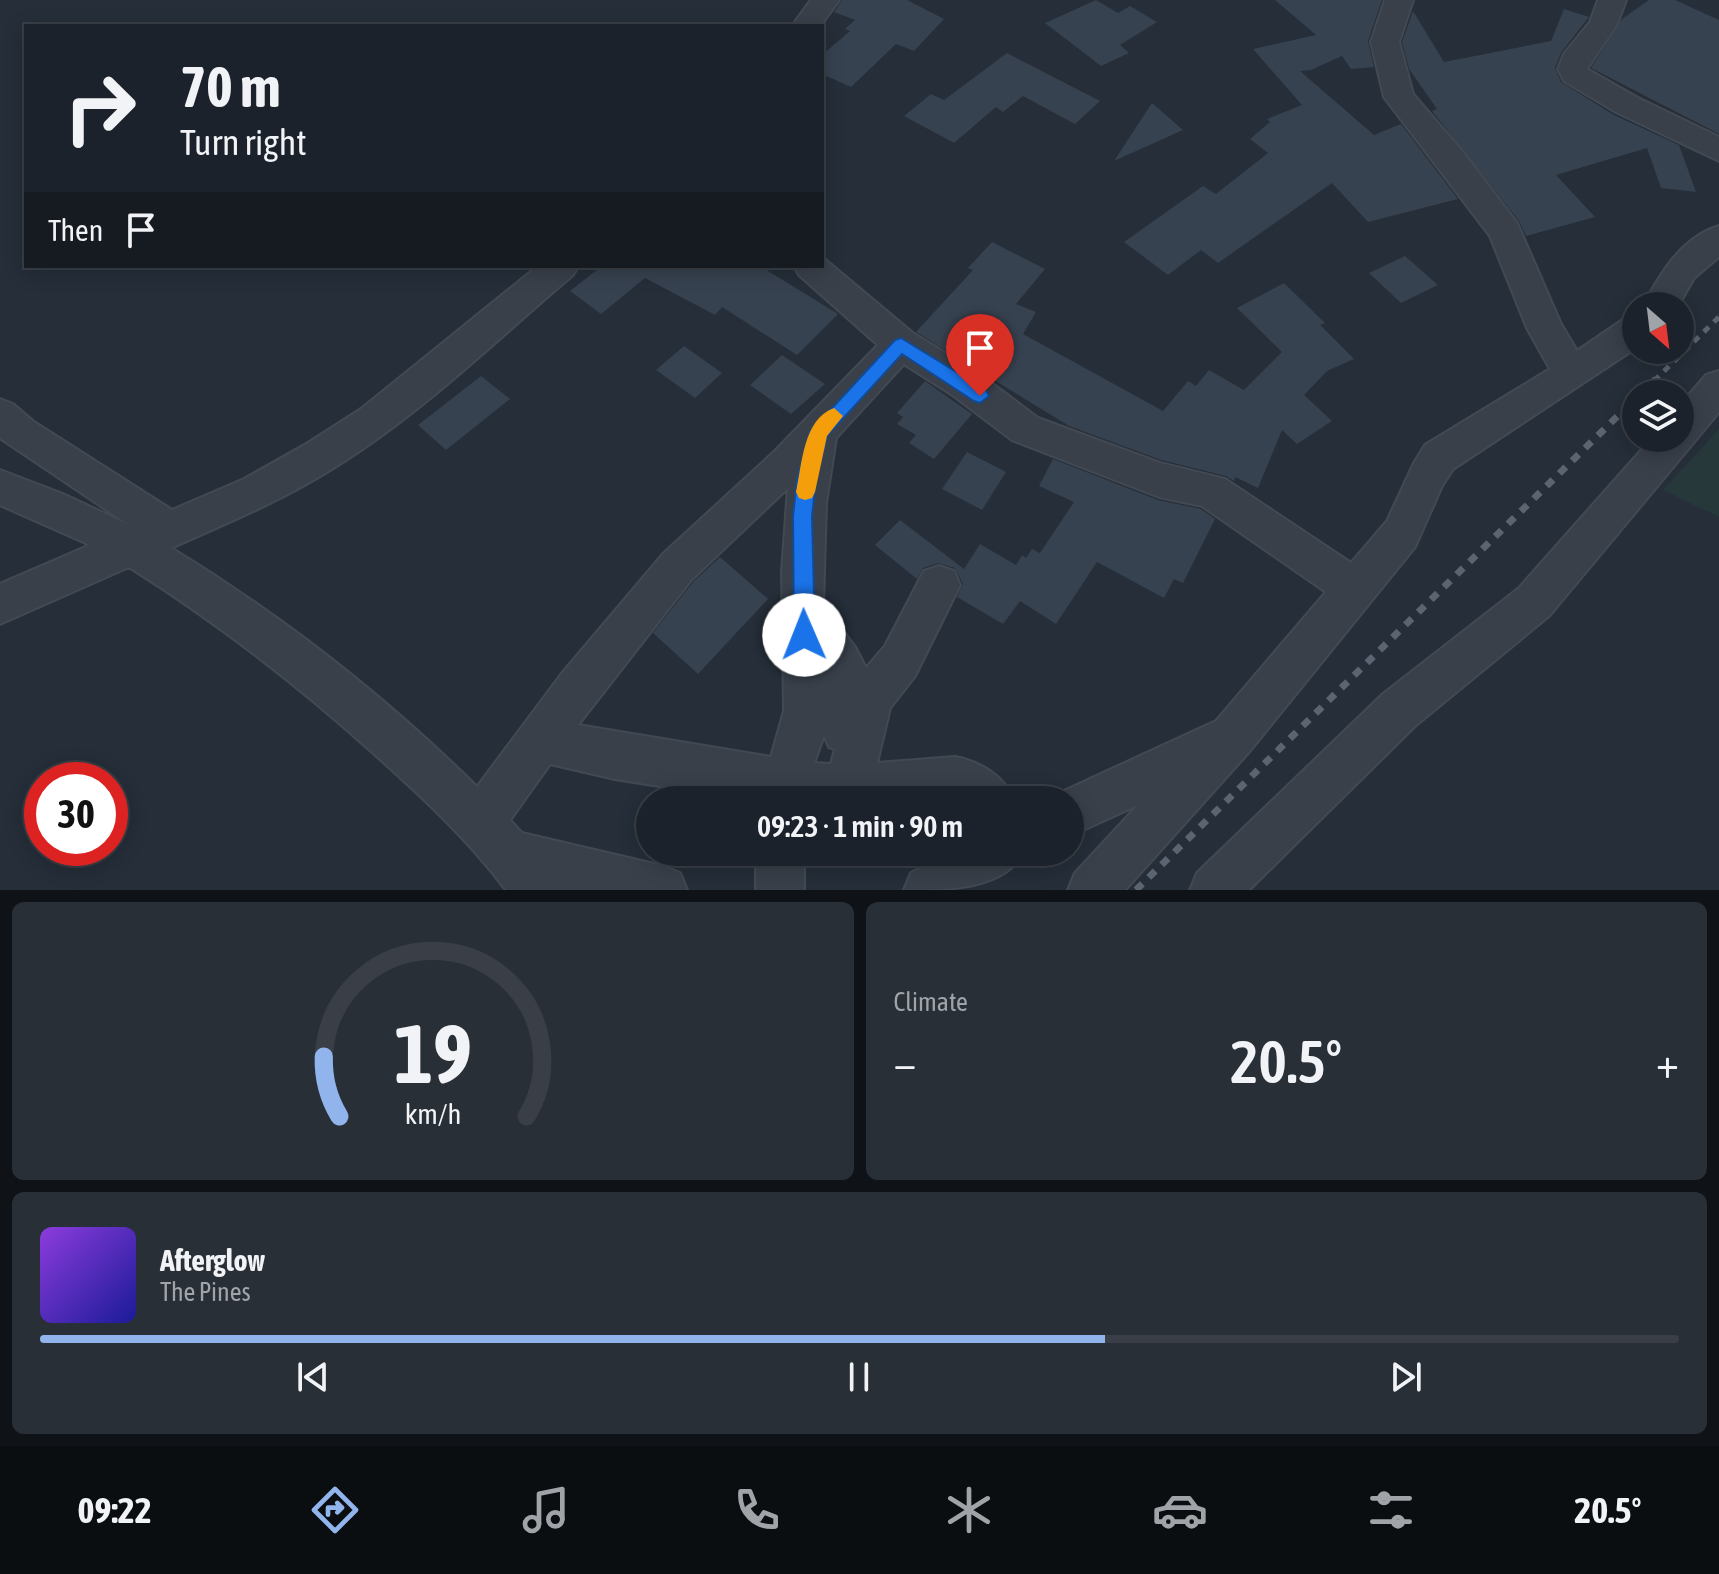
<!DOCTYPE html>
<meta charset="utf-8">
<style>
:root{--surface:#1c222b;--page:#292f37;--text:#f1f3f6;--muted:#a0a4a9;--line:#3a3f47;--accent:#91b4ed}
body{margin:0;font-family:"Asap Condensed",sans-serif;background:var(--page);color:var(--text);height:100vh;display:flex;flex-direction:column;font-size:30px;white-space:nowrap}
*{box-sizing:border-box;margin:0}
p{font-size:26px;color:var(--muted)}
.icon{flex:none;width:44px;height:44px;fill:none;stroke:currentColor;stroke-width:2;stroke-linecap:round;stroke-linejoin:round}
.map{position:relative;height:890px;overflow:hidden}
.side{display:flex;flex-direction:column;gap:12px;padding:12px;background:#0f1318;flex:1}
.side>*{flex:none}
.top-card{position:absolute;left:24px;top:24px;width:800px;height:244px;border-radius:0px;box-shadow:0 4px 20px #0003,0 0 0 2px var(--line);background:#1c222b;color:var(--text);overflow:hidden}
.needle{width:52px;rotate:152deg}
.buttons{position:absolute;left:1622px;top:292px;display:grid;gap:16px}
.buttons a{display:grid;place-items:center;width:72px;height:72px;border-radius:50%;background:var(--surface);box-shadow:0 4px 20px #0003,0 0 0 2px var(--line);font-size:40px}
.speed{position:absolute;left:24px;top:762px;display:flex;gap:16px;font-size:40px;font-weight:700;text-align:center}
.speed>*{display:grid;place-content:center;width:104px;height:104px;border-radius:50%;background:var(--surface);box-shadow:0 4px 20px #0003,0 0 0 2px var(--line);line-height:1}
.speed .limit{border:12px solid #d22;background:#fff;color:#111}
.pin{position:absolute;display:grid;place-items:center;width:68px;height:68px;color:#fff;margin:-82px -34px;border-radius:50% 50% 50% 0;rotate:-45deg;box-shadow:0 0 8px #0007}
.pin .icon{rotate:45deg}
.me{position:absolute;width:88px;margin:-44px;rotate:359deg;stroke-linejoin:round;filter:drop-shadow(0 0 6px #0008)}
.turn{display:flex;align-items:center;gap:28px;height:168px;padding:0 24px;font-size:36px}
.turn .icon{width:104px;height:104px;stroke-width:2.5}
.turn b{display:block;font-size:56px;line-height:68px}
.then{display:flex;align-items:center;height:76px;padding:0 24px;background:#0003;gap:16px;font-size:30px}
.big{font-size:60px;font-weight:600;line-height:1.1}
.side .card{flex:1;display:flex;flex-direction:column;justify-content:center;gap:12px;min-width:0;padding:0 28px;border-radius:12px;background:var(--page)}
.side .dial{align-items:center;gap:0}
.dial svg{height:208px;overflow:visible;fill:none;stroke:var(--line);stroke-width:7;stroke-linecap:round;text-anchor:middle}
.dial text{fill:var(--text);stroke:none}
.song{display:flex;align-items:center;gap:24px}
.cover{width:96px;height:96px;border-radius:12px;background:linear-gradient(135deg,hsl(270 70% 55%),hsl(240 70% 35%))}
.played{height:8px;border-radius:4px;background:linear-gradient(90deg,var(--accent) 65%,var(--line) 65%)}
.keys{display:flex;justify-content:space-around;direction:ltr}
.heat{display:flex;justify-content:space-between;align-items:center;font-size:44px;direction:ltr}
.side .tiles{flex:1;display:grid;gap:12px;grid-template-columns:1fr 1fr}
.card:last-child{grid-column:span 2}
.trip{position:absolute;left:636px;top:786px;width:448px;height:80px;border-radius:40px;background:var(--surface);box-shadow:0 4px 20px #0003,0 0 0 2px var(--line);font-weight:600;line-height:80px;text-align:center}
.menu{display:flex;height:128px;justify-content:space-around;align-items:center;background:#0b0e11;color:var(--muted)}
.menu .icon{width:56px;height:56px}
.menu .selected{color:var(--accent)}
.menu b{font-size:36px;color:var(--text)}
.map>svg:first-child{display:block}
</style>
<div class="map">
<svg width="1719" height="890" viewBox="0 0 1719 890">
<rect width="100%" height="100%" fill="#252e39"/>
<path fill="#27383b" d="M1719 429V517L1663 490Z"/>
<path fill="#374250" d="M842 0H907L944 19 914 51 896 44 851 87 822 74V55L850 31 845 29 855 20 834 12Z
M1096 0 1118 13 1130 6 1157 22 1120 45 1129 53 1101 66 1045 23Z
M1275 0H1382L1368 41 1374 67 1351 69 1342 56 1311 70 1300 71 1374 135 1401 124 1458 199 1368 222 1332 183 1218 263 1201 250 1168 275 1124 242 1203 186 1216 194 1268 153 1250 139 1270 122 1267 119 1302 105 1253 49 1316 35Z
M1649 0H1675L1719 20V134L1591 68 1622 19Z
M1564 9 1589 17 1561 53 1555 68 1561 82 1614 115 1679 145 1696 192 1661 188 1647 148 1556 175 1595 217 1526 236 1519 221 1432 111 1437 109 1409 69 1402 42 1413 11 1444 62 1551 41Z
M1007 53 1100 101 1075 124 1023 96 1003 112 996 107 954 143 904 116 931 94 944 100Z
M1152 103 1183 130 1114 161Z
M992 242 1045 269 1016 304 1036 312 1023 334 1163 411 1188 381 1196 386 1209 370 1244 390 1282 352 1237 308 1284 283 1325 323 1320 325 1354 359 1327 371 1304 395 1332 421 1297 444 1282 430 1258 488 1235 477 1234 481 1226 476 1161 460 1069 426 916 332 973 270 968 268Z
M1405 256 1438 285 1401 303 1369 273Z
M602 266H760L838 314 797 355 722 307 715 315 645 278 601 314 570 291Z
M684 346 722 373 695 398 656 370Z
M782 355 825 384 791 414 750 385Z
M481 376 510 399 446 450 418 425Z
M925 381 972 414 934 459 909 443 916 435 897 424 903 417 897 413Z
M967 452 1006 472 982 510 942 489Z
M1053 459 1158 500 1201 509 1215 519 1183 583 1174 579 1164 598 1097 562 1056 624 1020 601 1003 624 957 597 963 584 955 568 938 563 923 568 917 579 875 545 900 520 964 569 980 544 1016 565 1022 555 1026 558 1032 549 1040 553 1074 502 1039 486Z
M720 557 768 599 698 674 653 633 693 582Z"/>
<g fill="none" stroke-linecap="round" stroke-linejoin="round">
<g stroke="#424953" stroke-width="4">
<path id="minor" d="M811 0H839L820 26H792Z
M1385 0H1413L1399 42 1413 94 1462 151 1517 223 1561 324 1577 351 1624 319 1636 315V348L1453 469 1442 486 1415 547 1249 752 1125 890H1068L1075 873 1138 805 1070 836V800H1052L1053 796 1216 721 1326 592 1202 506 1159 497 1012 440 951 394 904 364 836 438 826 503 823 604 855 647 866 668 885 646 924 571 939 566 954 571 960 585 915 676 890 708 877 763 955 757C981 762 1004 776 1014 800H748L615 779 550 764 510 820 522 833 663 866 680 873 687 890H506C467 838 419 794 371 751 295 683 215 621 129 567L0 624V584L90 545 0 505V470L63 494 129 525 0 438V399L13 404 34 422 172 510 244 479 308 443 361 409 538 266H578L573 275C496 340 421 414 335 467 283 500 227 523 171 548 281 615 385 696 477 787L563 672 663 554 775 451 878 345 799 275 794 266H822V257L914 334 977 372 1038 418 1160 463 1225 479 1351 563 1387 521 1414 463 1425 445 1550 369 1527 328 1490 236 1384 97 1371 42ZM788 488 782 571 784 711 771 757 578 725 691 580ZM824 735 829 747 835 749 831 764 814 763Z
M1598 0H1626L1617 24 1587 69 1638 98 1719 137V161L1616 112 1564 81 1558 69 1564 54 1590 22Z
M1719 226V257L1694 278 1678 306H1643C1660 274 1682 237 1719 226Z
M1719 371V412L1549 616 1415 726 1249 890H1190L1197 873 1383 694 1519 588 1652 438H1680V405L1706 375Z
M756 852H804V890H756Z
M951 852H1024C1004 890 946 890 904 890L911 873Z"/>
</g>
<use href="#minor" fill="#39404a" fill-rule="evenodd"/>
<path stroke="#5b6471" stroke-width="5" stroke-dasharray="7 7" stroke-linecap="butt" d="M1654 381 1719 317"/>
<path stroke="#5b6471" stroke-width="7" stroke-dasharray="9 9" stroke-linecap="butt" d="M1641 394 1656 379
M1136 890 1636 398"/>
</g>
<path fill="#1a73e8" stroke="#114b97" stroke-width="2" d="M901 338 986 390 989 396 980 403 974 401 902 354 827 436 816 480 812 516 815 635 812 642 804 645 797 642 794 635 793 516 797 480 810 432 895 340Z"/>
<path fill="#f59e0b" d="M834 408 843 416 827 436 815 492 812 498 805 500 799 498 796 492C802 465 803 419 834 408Z"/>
</svg>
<div class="buttons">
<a><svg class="needle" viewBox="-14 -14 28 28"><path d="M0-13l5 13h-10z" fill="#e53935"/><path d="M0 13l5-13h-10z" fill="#a0a4a9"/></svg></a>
<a><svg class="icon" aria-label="layers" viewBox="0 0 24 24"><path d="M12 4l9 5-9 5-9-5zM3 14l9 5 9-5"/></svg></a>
</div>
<div class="speed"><div class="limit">30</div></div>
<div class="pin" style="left:980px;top:396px;background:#d93025"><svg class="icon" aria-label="arrive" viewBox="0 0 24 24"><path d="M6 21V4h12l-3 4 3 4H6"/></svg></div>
<svg class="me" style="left:804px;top:635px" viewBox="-20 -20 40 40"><circle r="19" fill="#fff"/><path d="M0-13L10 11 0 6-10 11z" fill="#1a73e8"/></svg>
<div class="trip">09:23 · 1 min · 90 m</div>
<div class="top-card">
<div class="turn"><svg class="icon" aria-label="right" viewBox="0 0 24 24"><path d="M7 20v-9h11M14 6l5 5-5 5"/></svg><div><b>70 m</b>Turn right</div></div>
<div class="then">Then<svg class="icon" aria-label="arrive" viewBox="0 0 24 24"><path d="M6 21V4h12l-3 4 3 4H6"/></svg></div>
</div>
</div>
<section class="side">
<div class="tiles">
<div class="card dial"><svg viewBox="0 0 100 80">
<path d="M14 69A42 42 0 1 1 86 69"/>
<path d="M14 69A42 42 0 0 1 8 46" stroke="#91b4ed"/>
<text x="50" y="56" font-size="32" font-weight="700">19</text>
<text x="50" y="72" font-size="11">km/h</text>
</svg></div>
<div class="card"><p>Climate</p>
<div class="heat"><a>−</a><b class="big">20.5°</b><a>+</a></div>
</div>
<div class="card">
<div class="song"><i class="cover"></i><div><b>Afterglow</b><p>The Pines</p></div></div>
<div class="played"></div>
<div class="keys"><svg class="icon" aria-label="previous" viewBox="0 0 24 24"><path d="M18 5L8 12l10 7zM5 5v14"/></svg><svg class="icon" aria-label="pause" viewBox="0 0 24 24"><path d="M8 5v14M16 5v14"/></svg><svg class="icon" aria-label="next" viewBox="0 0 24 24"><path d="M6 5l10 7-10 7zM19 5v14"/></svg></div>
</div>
</div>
</section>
<nav class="menu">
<b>09:22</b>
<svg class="icon selected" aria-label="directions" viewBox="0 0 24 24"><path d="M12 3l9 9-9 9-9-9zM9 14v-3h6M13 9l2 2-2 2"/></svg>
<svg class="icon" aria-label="music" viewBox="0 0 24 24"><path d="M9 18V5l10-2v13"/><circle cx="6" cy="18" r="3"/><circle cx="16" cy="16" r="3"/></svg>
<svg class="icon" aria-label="phone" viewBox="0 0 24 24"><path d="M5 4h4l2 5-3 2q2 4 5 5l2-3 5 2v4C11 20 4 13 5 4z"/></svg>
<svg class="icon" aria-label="climate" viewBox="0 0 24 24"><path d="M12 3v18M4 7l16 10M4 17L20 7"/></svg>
<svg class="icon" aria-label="car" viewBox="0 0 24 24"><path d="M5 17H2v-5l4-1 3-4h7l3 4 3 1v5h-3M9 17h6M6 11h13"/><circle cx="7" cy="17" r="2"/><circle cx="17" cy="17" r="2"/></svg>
<svg class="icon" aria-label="filters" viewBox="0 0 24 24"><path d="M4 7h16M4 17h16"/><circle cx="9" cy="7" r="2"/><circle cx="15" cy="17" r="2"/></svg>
<b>20.5°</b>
</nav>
